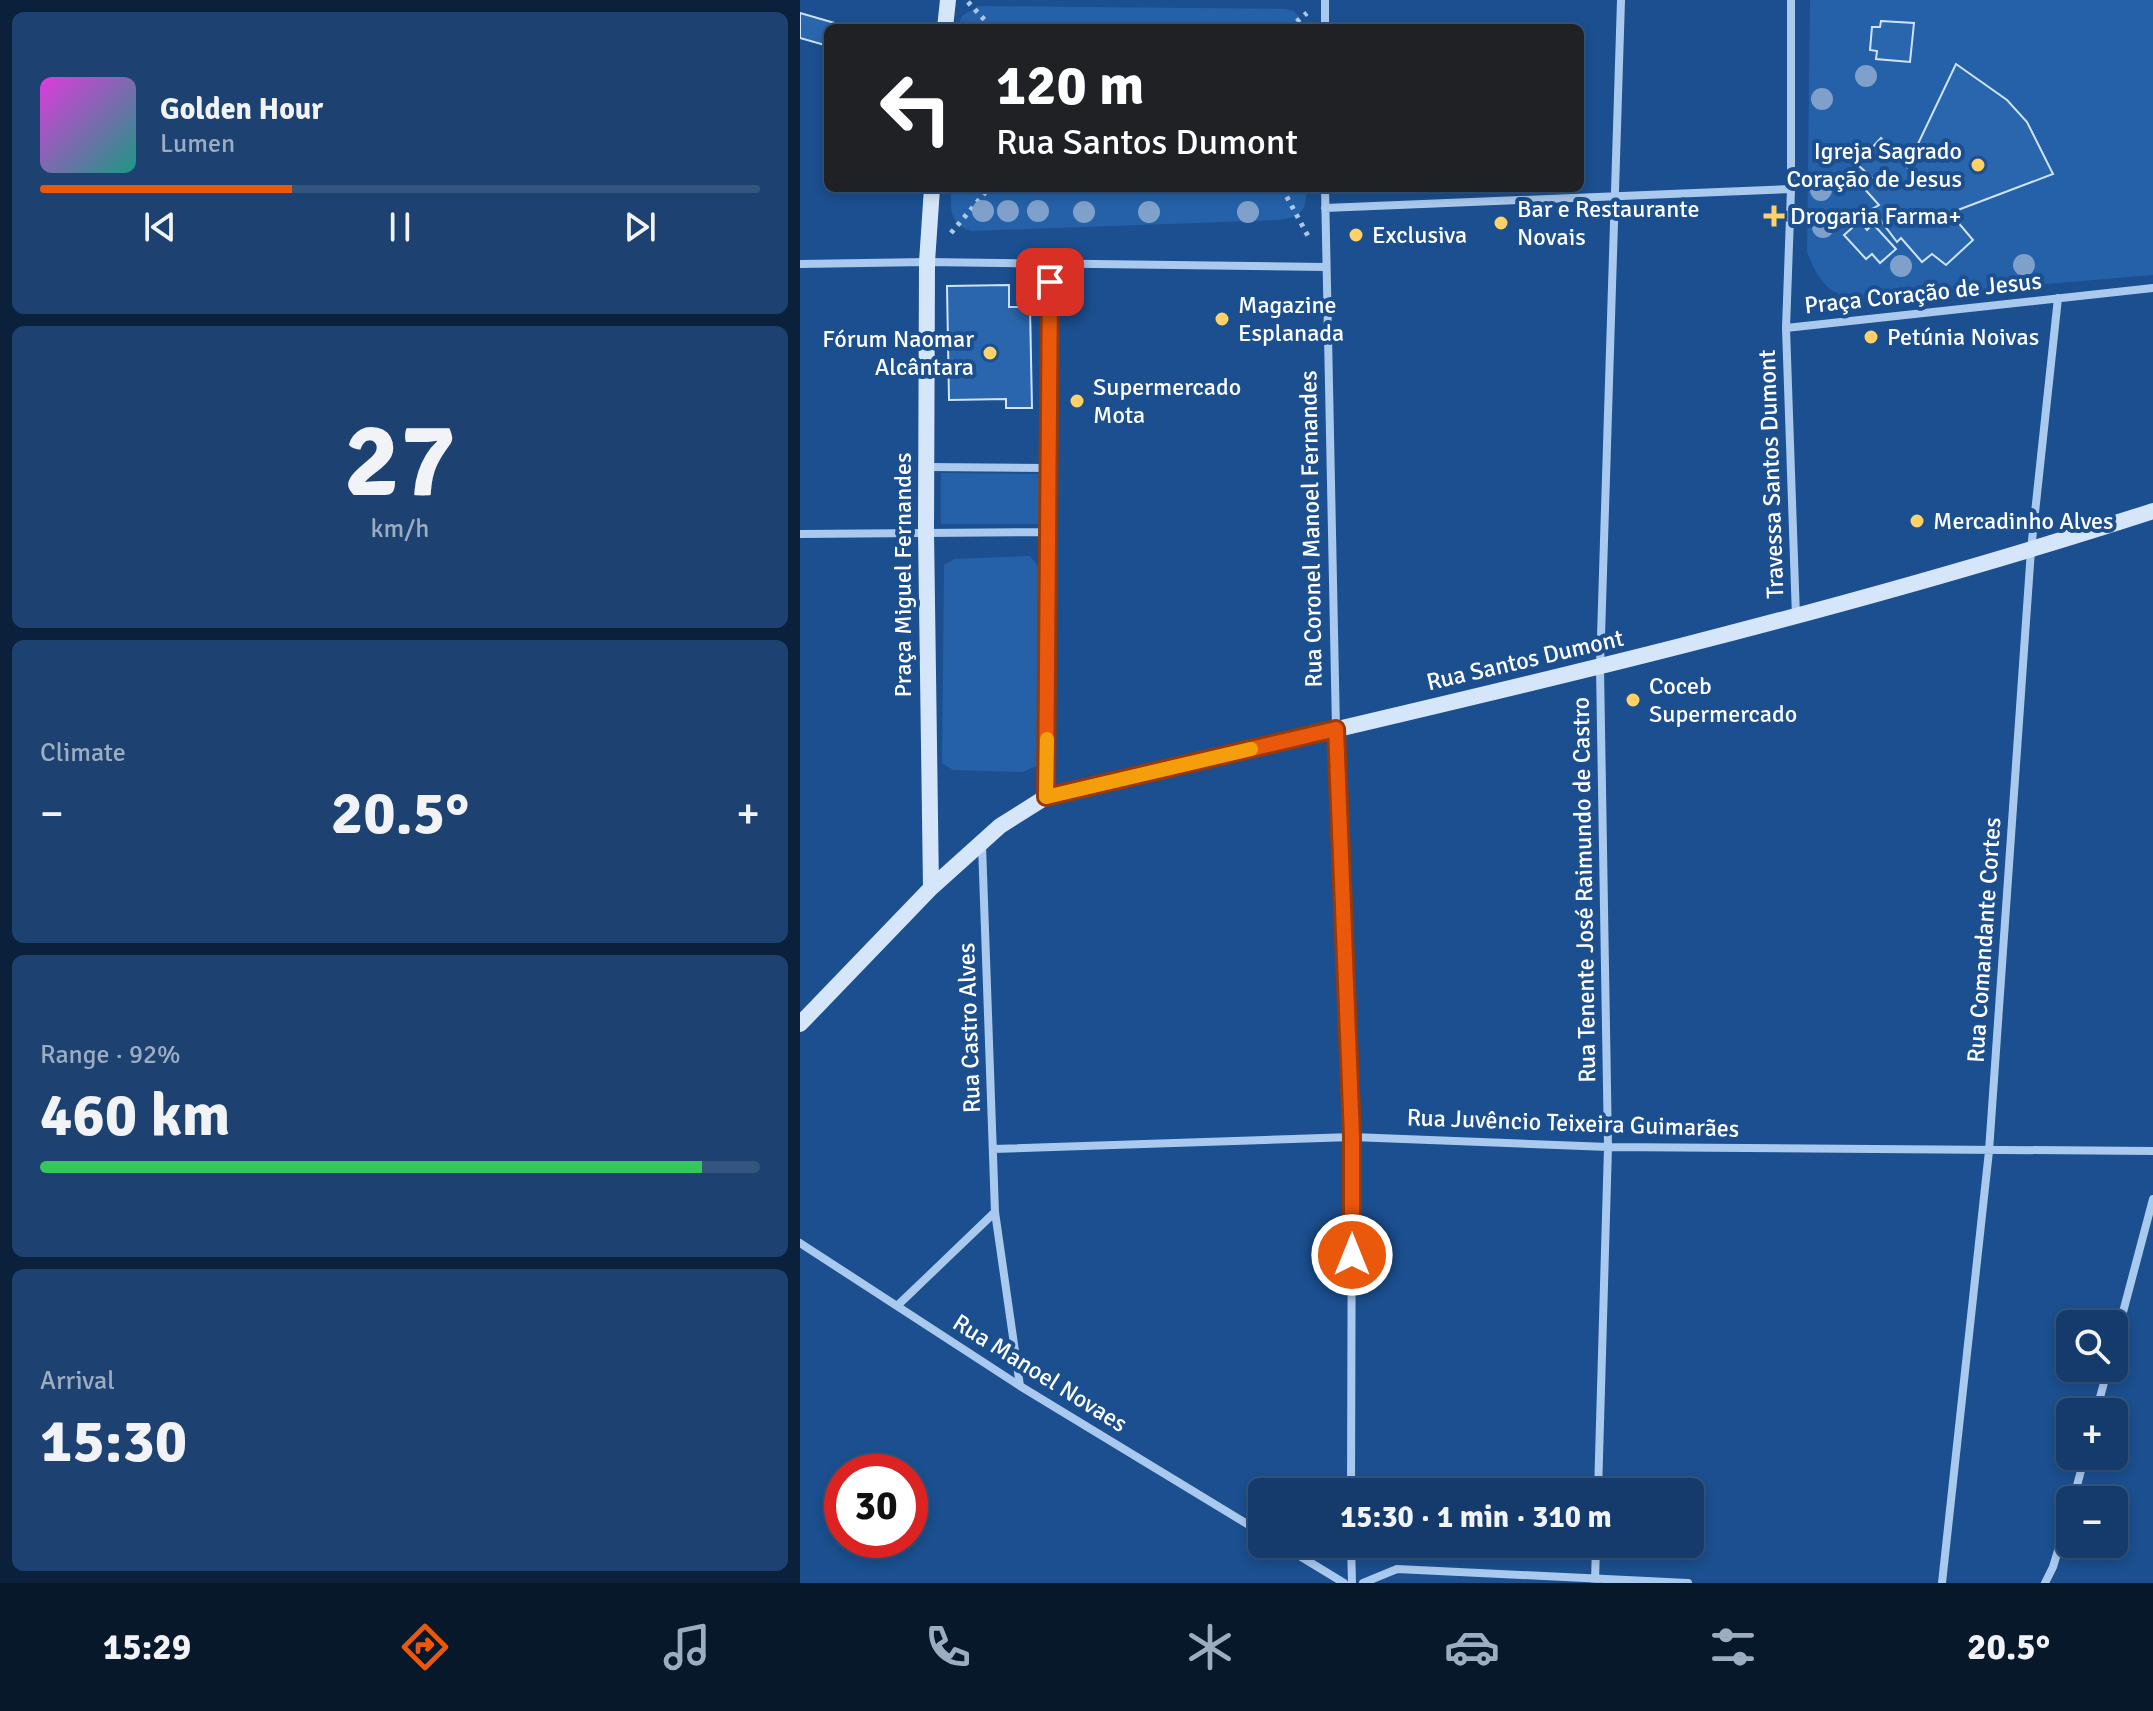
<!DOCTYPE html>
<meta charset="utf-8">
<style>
:root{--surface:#143b6b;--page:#1d4271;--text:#f1f3f6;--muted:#9dadc1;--line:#33557e;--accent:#ea580c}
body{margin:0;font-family:Signika,sans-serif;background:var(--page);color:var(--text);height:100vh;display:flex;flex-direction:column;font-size:30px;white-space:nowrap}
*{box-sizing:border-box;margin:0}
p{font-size:26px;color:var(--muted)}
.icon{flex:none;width:44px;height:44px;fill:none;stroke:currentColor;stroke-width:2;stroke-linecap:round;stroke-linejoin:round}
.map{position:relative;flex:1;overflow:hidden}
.sheet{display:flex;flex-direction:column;gap:12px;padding:12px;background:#0b203b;width:800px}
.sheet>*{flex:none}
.guide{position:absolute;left:24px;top:24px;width:760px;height:168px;border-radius:12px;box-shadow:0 4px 12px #0003,0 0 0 2px var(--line);background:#202124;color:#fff;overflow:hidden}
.tools{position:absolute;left:1256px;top:1310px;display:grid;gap:16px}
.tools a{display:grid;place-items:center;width:72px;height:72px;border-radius:12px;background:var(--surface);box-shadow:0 4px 12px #0003,0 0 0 2px var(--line);font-size:40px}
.speed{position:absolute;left:24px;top:1454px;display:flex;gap:16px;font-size:40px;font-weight:700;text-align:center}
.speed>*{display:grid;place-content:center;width:104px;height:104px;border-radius:50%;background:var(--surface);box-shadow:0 4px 12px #0003,0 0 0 2px var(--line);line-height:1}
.speed .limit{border:12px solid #d22;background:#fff;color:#111}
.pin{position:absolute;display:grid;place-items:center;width:68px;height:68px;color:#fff;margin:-34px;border-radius:16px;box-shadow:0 4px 12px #0006}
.me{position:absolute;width:88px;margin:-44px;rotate:0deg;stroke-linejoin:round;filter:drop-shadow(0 0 6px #0008)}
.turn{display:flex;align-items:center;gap:28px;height:168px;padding:0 40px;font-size:36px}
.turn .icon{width:104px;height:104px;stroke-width:2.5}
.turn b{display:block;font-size:56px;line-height:68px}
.big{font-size:60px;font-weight:700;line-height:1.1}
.sheet .tile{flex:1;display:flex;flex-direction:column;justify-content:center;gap:12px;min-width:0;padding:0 28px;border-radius:12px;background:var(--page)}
.sheet .dial{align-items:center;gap:0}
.dial b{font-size:104px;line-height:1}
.song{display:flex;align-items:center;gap:24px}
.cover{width:96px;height:96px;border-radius:12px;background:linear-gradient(135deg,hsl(300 70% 55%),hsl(170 70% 35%))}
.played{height:8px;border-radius:4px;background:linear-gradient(90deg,var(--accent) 35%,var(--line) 35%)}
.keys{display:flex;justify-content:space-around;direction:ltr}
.heat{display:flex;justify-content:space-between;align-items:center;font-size:44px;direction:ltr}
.charge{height:12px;border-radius:6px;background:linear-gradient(90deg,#34c759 92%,var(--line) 0)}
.trip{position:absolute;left:448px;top:1478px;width:456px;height:80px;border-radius:12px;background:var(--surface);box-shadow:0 4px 12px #0003,0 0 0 2px var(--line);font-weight:700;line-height:80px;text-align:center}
.tabs{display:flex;height:128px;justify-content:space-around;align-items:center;background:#08182b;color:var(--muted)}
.tabs .icon{width:56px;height:56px}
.tabs .current{color:var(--accent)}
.tabs b{font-size:36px;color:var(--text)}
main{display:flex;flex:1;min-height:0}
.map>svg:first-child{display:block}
</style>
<main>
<section class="sheet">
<div class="tile">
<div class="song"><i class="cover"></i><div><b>Golden Hour</b><p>Lumen</p></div></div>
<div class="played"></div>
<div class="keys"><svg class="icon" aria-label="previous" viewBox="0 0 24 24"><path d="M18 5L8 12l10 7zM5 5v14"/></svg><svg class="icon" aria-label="pause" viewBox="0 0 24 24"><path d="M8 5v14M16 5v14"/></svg><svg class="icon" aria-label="next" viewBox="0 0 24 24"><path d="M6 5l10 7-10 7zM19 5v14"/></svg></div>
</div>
<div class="tile dial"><b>27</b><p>km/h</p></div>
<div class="tile"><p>Climate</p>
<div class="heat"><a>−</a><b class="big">20.5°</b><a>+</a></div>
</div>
<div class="tile"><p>Range · 92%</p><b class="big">460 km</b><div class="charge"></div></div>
<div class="tile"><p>Arrival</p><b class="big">15:30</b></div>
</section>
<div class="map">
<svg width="1353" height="1583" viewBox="0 0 1353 1583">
<rect width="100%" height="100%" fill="#1b4f8f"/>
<path fill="#2461a8" d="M1010 0H1353V275L1071 299C1032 299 1021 287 1007 252Z
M178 6 485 9 494 11 507 28H157L162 16Z
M151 188H506C507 210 502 217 480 220L171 231C148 224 151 208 151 188Z
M141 473 240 474 239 524H141Z
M230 556 238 566 237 766 222 772 153 770 142 763 144 565 154 559Z"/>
<path fill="#2a66ad" stroke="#cfe3fa" stroke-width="2" d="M0 13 52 28H28V46L0 38Z
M1081 21 1114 23 1110 62 1076 59 1077 51 1070 50 1072 27H1080Z
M1156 64 1207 100 1227 122 1253 174 1150 213 1173 240 1146 265 1132 254 1122 262 1101 238 1097 242 1072 209 1079 205 1062 186 1072 178 1057 164 1081 138 1107 167Z
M1060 221 1067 230 1073 224 1096 249 1080 263 1072 254 1066 259 1044 235Z
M209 285V307H230L232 408H206V399L149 400 147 286Z"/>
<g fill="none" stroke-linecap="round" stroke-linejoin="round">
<path stroke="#a9c9ee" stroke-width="5" stroke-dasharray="4 6" stroke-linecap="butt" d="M168 2 192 28
M489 28 507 13
M482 188 508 236
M151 233 189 188"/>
<path stroke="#a9c9ee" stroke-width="8" d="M525 0V28
M991 0V189L986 328 996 617
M525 188 536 729 552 1137 551 1492
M525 208 991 189
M0 264 127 262 525 267
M986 328 1353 288
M126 467 247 468
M0 534 250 532
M246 797 251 264
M182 845 195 1212 220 1386
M193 1149 552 1137 808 1147 1353 1151
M0 1243 220 1386 462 1533
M97 1306 195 1212
M1314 1346 1353 1199
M1296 1412 1308 1368
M798 1492 808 1147 800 668 821 0
M1273 1500 1285 1456
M480 1544 544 1583
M551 1544 552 1583
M563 1583 597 1569 888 1583
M795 1583 796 1544
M1142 1583 1189 1151 1231 550 1258 298
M1245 1583 1253 1567 1270 1511"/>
<path stroke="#d6e6fa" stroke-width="16" d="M145 28 148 0
M131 888 126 531 127 262 132 188
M0 1024 131 888 200 826 246 797C617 710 990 629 1353 511"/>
</g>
<g fill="#7ea0ca">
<circle cx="1066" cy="76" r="11"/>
<circle cx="1022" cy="99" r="11"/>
<circle cx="1021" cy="190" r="11"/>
<circle cx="183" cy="211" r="11"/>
<circle cx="208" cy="211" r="11"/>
<circle cx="238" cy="211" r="11"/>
<circle cx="284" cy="212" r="11"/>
<circle cx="349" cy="212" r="11"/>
<circle cx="448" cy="212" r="11"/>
<circle cx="1023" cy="227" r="11"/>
<circle cx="1224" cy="265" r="11"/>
<circle cx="1101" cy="266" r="11"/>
</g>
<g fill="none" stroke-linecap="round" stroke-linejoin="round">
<g stroke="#983908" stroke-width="20">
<path id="route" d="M250 282 246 797 536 729 552 1137V1255"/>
</g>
<use href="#route" stroke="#ea580c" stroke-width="14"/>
<path stroke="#f59e0b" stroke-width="14" d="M247 739 246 797 451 749"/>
</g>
<g fill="#ffd166" stroke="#1b4f8f" stroke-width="3">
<circle cx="1178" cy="165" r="8"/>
<path d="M970 204h8v8h8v8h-8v8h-8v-8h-8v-8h8z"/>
<circle cx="701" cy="223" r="8"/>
<circle cx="556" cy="235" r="8"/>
<circle cx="422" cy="319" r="8"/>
<circle cx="1071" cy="337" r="8"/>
<circle cx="190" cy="353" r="8"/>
<circle cx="277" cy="401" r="8"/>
<circle cx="1117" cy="521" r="8"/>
<circle cx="833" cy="700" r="8"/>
</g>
<g text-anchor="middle" stroke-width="8" stroke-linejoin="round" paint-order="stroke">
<g font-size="24" fill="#fff" stroke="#1b4f8f" text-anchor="start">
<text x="1162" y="159" text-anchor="end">Igreja Sagrado<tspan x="1162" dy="28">Coração de Jesus</tspan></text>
<text x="717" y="217">Bar e Restaurante<tspan x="717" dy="28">Novais</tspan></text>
<text x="990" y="224">Drogaria Farma+</text>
<text x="572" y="243">Exclusiva</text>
<text x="438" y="313">Magazine<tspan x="438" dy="28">Esplanada</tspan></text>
<text x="1087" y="345">Petúnia Noivas</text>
<text x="174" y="347" text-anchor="end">Fórum Naomar<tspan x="174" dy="28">Alcântara</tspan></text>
<text x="293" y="395">Supermercado<tspan x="293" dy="28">Mota</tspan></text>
<text x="1133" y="529">Mercadinho Alves</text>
<text x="849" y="694">Coceb<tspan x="849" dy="28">Supermercado</tspan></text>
</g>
<g font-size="24" fill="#fff" stroke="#1b4f8f">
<text transform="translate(1123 293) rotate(-6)" y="8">Praça Coração de Jesus</text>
<text transform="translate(971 474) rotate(-92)" y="8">Travessa Santos Dumont</text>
<text transform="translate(511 529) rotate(-91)" y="8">Rua Coronel Manoel Fernandes</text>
<text transform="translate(103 575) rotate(-90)" y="8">Praça Miguel Fernandes</text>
<text transform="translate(725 660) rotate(-13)" y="8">Rua Santos Dumont</text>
<text transform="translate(784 890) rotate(-91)" y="8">Rua Tenente José Raimundo de Castro</text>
<text transform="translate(1184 940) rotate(-86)" y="8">Rua Comandante Cortes</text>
<text transform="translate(169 1028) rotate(-92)" y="8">Rua Castro Alves</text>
<text transform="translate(773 1123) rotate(2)" y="8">Rua Juvêncio Teixeira Guimarães</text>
<text transform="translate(240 1373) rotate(32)" y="8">Rua Manoel Novaes</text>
</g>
</g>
</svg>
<div class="tools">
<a><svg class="icon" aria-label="search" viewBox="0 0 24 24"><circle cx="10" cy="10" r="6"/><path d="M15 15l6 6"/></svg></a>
<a>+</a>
<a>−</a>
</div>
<div class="speed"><div class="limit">30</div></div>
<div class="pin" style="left:250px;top:282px;background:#d93025"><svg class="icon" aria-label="arrive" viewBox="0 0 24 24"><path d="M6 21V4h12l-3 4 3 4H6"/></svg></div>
<svg class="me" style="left:552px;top:1255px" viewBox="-20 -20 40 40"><circle r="17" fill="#ea580c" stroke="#fff" stroke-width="3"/><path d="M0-11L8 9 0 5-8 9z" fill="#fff"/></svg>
<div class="trip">15:30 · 1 min · 310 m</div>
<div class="guide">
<div class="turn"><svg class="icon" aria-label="left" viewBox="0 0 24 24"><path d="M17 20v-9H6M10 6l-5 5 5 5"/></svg><div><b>120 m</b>Rua Santos Dumont</div></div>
</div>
</div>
</main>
<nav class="tabs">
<b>15:29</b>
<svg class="icon current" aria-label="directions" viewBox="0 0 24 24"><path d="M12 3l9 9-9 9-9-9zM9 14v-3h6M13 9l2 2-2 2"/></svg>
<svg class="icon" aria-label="music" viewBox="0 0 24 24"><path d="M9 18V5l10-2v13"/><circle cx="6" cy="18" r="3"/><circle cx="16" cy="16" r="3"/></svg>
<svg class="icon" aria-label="phone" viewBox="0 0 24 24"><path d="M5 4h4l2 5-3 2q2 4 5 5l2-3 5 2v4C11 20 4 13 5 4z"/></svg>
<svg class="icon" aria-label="climate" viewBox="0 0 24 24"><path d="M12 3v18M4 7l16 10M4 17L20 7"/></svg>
<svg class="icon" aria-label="car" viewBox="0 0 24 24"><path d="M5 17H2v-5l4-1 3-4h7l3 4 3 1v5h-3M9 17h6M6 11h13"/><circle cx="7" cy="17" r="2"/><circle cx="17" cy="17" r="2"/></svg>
<svg class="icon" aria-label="filters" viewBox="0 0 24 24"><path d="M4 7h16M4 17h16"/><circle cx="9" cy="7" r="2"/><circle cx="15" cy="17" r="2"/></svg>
<b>20.5°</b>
</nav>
